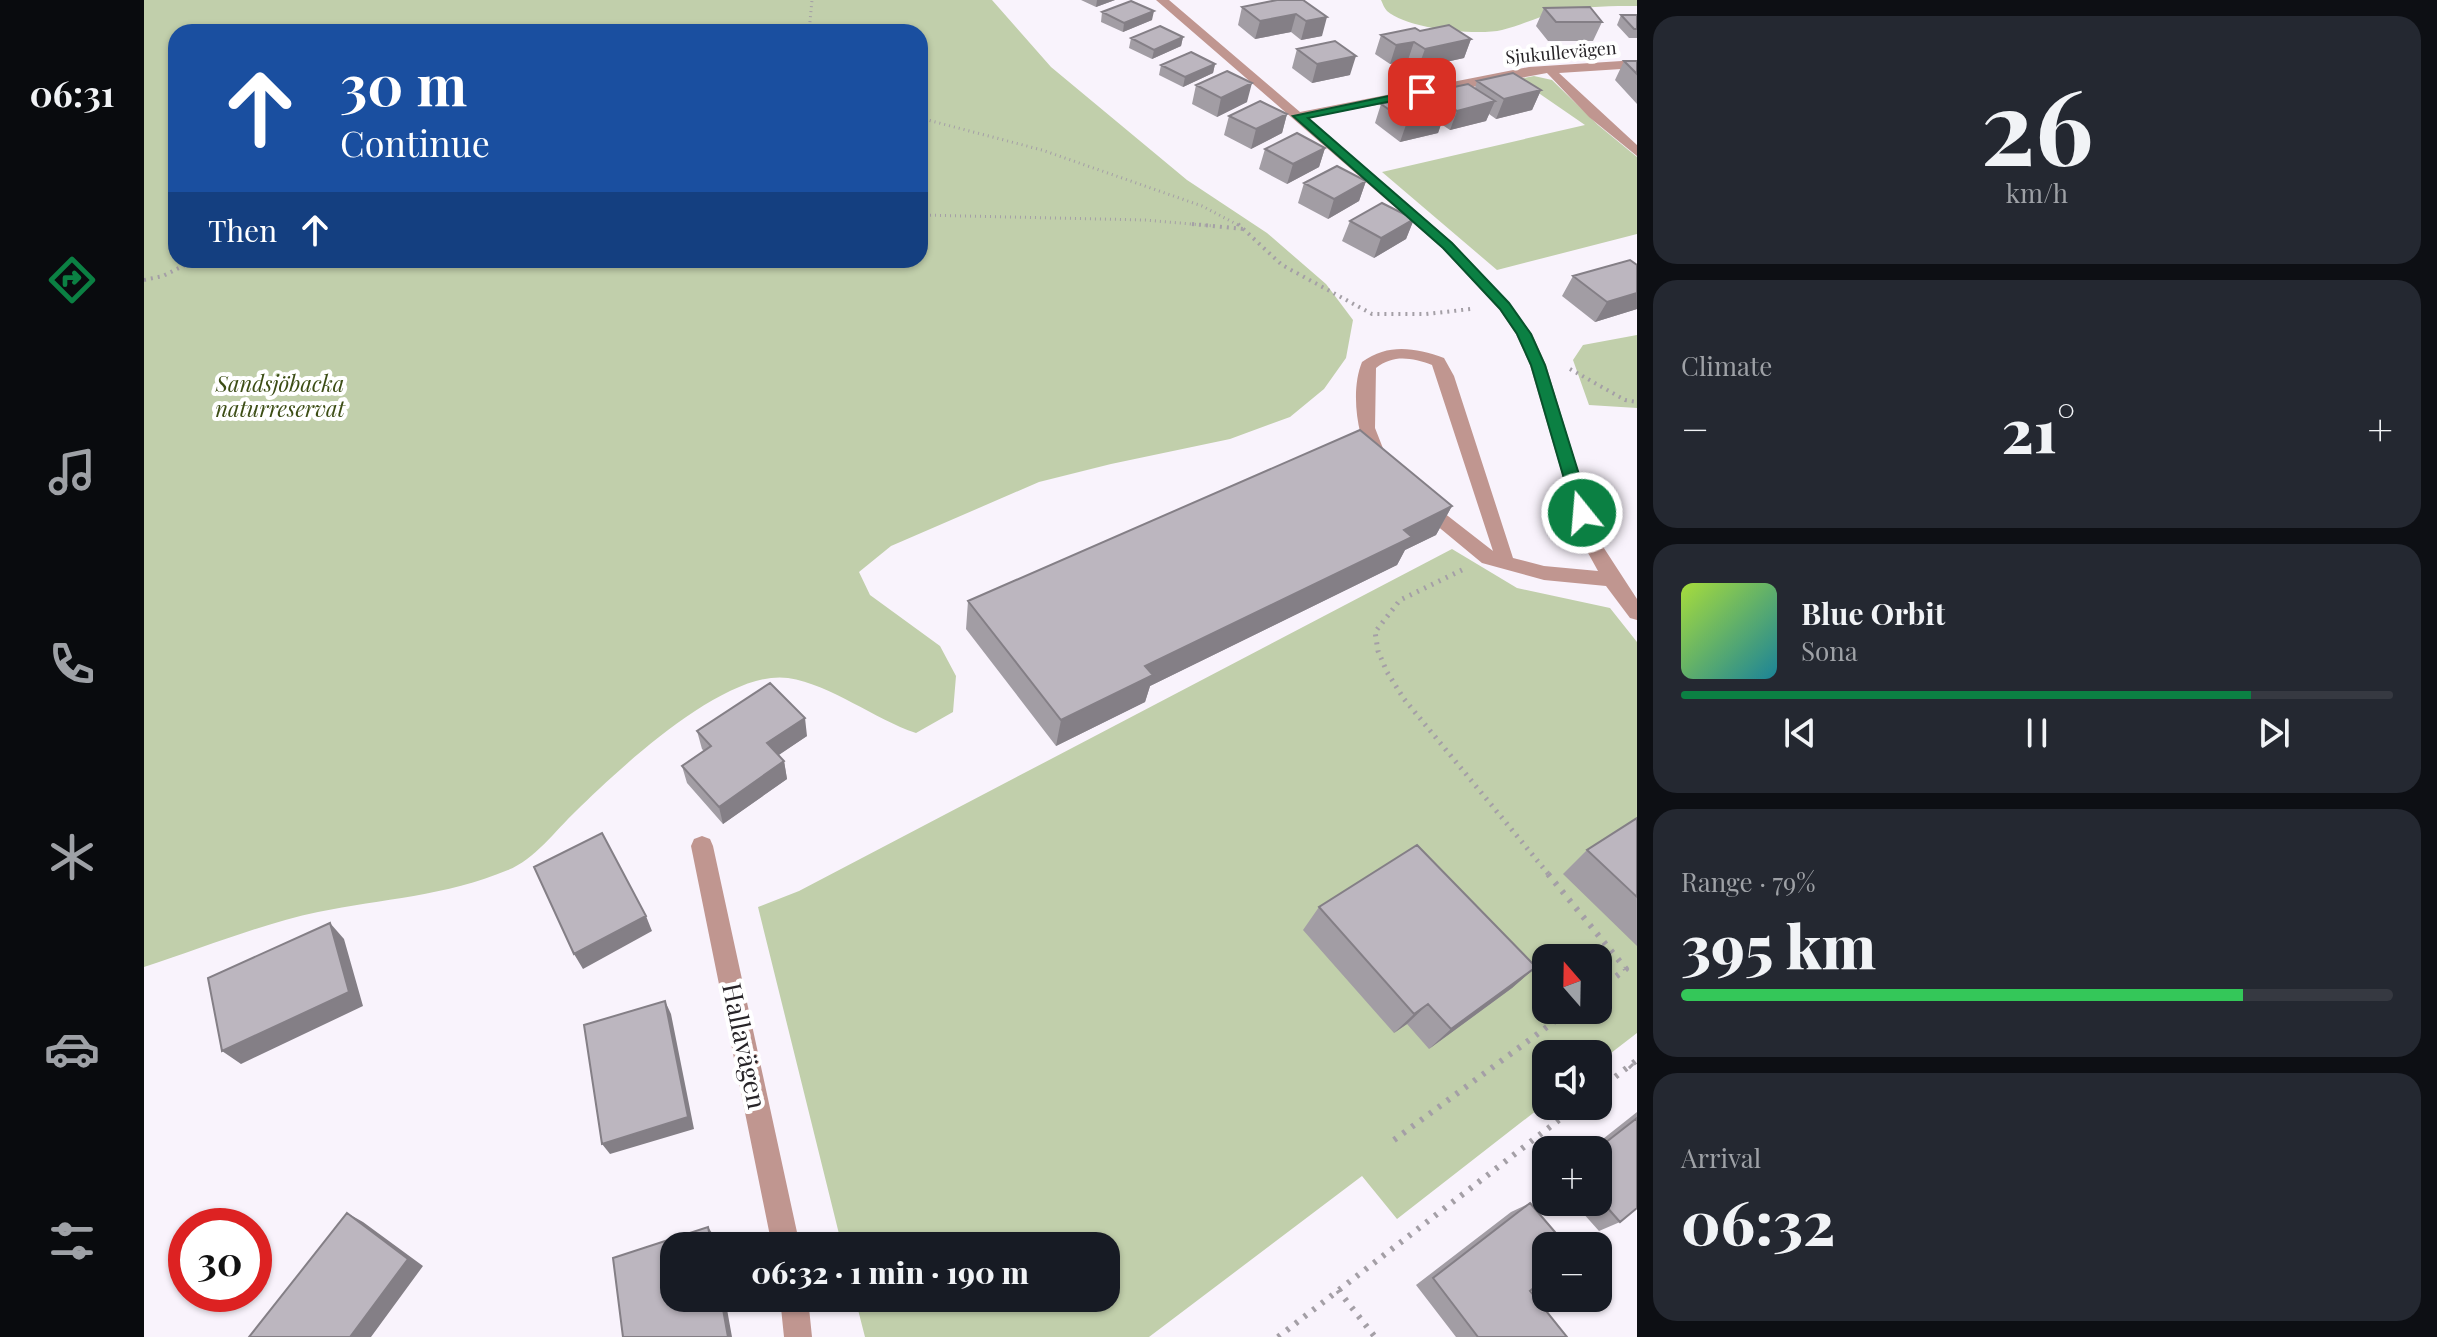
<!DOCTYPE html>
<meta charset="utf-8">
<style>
:root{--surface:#171b24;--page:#242831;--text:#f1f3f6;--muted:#9ea1a6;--line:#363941;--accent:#0b8043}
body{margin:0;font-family:"Playfair Display",serif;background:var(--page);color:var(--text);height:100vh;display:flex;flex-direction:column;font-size:30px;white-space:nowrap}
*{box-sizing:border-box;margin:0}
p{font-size:26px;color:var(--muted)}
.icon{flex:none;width:44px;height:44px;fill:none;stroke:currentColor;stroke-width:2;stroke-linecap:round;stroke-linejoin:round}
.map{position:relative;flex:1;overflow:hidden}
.details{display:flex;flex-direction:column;gap:16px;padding:16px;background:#0d0f14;width:800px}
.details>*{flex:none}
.top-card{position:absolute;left:24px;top:24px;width:760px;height:244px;border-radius:24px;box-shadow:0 2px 6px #0004;background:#1a4fa0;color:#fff;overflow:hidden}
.needle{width:52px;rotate:340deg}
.buttons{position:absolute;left:1388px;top:944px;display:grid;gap:16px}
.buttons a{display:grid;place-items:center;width:80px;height:80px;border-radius:16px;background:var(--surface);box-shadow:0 2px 6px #0004;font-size:40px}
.speed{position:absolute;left:24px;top:1208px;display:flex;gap:16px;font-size:40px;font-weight:700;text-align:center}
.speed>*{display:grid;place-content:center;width:104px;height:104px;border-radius:50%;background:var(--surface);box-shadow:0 2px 6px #0004;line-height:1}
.speed .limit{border:12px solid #d22;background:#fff;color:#111}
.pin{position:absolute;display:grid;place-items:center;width:68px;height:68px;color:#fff;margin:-34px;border-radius:16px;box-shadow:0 4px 12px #0006}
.me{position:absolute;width:88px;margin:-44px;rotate:343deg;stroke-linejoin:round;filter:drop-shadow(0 0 6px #0008)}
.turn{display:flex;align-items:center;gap:28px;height:168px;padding:0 40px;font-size:36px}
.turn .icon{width:104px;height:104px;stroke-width:2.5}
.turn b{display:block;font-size:56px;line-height:68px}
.then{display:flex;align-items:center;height:76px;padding:0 40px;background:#0003;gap:16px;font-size:30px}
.big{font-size:60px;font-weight:800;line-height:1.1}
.details .tile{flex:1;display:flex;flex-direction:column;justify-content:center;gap:12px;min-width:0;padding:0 28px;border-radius:24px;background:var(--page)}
.details .dial{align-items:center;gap:0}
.dial b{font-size:104px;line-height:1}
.song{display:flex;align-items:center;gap:24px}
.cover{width:96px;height:96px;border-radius:12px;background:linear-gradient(135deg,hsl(80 70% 55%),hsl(190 70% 35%))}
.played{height:8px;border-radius:4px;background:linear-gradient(90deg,var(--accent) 80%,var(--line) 80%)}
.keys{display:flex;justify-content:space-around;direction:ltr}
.heat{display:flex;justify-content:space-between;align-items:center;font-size:44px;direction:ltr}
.charge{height:12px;border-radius:6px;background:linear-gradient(90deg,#34c759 79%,var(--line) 0)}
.trip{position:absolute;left:516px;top:1232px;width:460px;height:80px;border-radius:24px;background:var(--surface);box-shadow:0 2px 6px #0004;font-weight:800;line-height:80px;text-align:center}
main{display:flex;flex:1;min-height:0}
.dock{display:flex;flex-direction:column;width:144px;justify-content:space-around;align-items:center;background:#090b0e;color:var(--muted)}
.dock .icon{width:56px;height:56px}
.dock .active{color:var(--accent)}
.dock b{font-size:36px;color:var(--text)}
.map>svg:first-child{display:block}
</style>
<main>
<nav class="dock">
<b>06:31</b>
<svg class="icon active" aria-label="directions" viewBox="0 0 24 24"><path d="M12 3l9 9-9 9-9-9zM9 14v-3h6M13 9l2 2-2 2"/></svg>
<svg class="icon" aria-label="music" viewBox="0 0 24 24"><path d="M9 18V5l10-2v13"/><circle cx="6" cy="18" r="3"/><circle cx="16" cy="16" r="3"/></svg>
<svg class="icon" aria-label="phone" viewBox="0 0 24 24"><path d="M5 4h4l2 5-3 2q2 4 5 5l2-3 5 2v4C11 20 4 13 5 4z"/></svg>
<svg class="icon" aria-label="climate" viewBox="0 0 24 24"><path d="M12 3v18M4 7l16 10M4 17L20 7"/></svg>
<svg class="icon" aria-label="car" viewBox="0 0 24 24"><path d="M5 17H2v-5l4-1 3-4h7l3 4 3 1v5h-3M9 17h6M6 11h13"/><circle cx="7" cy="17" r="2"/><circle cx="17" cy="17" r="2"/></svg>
<svg class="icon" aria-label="filters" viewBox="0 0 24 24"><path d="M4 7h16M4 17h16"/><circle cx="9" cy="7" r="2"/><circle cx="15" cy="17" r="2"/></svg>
</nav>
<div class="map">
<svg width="1493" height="1337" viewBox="0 0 1493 1337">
<rect width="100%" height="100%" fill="#f9f3fc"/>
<path fill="#c1cfab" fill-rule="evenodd" d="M0 0H848L907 67 1043 180 1123 233 1182 284 1209 320 1202 358 1180 389 1146 417 1086 439 967 464 895 482 747 546 715 572 726 595 796 646 812 676 809 712 772 733C730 719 688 685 644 678 581 669 475 769 432 811 412 830 390 860 364 870 302 896 238 899 174 912 117 924 56 949 0 967ZM32 32H776V260H32Z
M1237 0H1493V6C1468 6 1443 6 1418 11 1397 15 1379 25 1358 30 1333 36 1263 29 1243 11 1240 8 1239 4 1237 0Z
M1390 76 1408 80 1454 125 1493 157V234L1353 270 1238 172 1441 125 1374 79Z
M1493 335V408L1445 405 1429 360 1439 345Z
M1308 549 1373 588 1466 608 1493 642V1033L1454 1063V1054H1402V1103L1253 1219 1218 1176 1005 1337H721L711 1298H962V1246H698L614 907 655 891ZM1402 958H1454V1010H1402Z"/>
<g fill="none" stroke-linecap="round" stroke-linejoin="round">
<path stroke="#a49fa6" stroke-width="3" stroke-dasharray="1 4" stroke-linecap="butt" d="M665 32 668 0
M776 118 898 150 1058 206 1096 226
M776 215 1001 220 1070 226"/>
<path stroke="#a49fa6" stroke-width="4" stroke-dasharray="2 5" stroke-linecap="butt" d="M1048 224 1100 229
M1094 224 1138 265 1228 314H1282L1327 309
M0 280 19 276 51 260
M1426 369 1481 400 1493 402"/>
<path stroke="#a49fa6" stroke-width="5" stroke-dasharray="2 6" stroke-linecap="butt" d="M1318 570 1256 600 1231 632 1234 651 1243 672 1260 699 1406 876"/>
<path stroke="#a49fa6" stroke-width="6" stroke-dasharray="3 8" stroke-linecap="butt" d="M1404 874 1482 969 1454 990
M1486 1065 1493 1072
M1454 1090 1493 1060
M1250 1140 1426 1010
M1194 1290 1231 1337
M1134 1337 1433 1106"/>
<path fill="#c09690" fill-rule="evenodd" d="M1012 0H1025L1156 112 1385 67 1493 60V68L1415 73 1493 145V156L1445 117 1403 73 1163 118 1308 242 1365 303 1388 334 1402 365 1456 542 1493 599V620L1486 618 1462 586 1400 580 1338 563 1274 510 1271 506 1274 502H1286L1349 551 1288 365C1268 358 1250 354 1232 368L1231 428 1244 461 1241 465H1229C1213 439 1206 391 1218 362 1245 343 1271 348 1300 358L1310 376 1369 558 1400 566 1454 571 1438 542 1386 365 1372 334 1355 309 1298 248Z
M558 836 566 839 569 846 656 1246H628L547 846 550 839Z
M636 1298H664L668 1337H640Z"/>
</g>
<path fill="#a29da4" d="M937 0H971L952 7Z
M1159 0 1178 36 1157 40 1147 32 1111 39 1094 25 1098 7Z
M1400 8 1458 22 1449 41H1404L1392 26Z
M958 12 1008 20 979 32 957 22Z
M1477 15H1493V38H1485L1473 25Z
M1276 31 1327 39 1320 58 1274 68 1264 60 1246 64 1231 54 1237 35Z
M1039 37 1037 46 1008 59 985 48 987 38Z
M1153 49 1206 75 1168 83 1148 68Z
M1480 61H1493V104L1471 80Z
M1071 64 1069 73 1039 87 1015 75 1017 65Z
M1333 81 1397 90 1388 110 1352 119 1345 114 1342 121 1306 130 1297 124 1294 133 1256 142 1231 123 1237 104 1284 101 1287 92 1331 88Z
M1052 85 1103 102 1073 117 1048 104Z
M1143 114 1138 133 1107 149 1080 135 1085 116Z
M1181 148 1175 167 1143 184 1115 169 1121 149Z
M1222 181 1215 201 1184 219 1154 203 1160 183Z
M1270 219 1262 239 1230 258 1198 241 1206 221Z
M1493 265V309L1451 322 1418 296 1429 276Z
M1308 506 1292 535 1261 550 1253 565 1006 686 1001 702 912 746 822 629 824 601Z
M553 731 663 736 634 755 640 761 643 779 579 824 543 783 538 766 560 751 558 749Z
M1493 818V946L1419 874 1443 850Z
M1175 907 1392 967 1368 988 1285 1049 1263 1024 1250 1033 1159 930Z
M1493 1112V1208L1476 1222 1455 1231 1429 1202H1454V1150H1445Z
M1386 1203V1291L1423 1337H1312L1272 1285 1367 1212Z"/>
<path fill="#847f86" d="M953 0H971L952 7Z
M1010 11 1008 20 979 32 980 23Z
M1152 14 1147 32 1111 39 1116 21Z
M1183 17 1178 36 1157 40 1162 21Z
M1039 37 1037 46 1008 59 1010 50Z
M1327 39 1320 58 1274 68 1281 49Z
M1270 42 1264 60 1246 64 1252 45Z
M1212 56 1206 75 1168 83 1173 64Z
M1071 64 1069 73 1039 87 1041 77Z
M1108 83 1103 102 1073 117 1077 98Z
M1397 90 1388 110 1352 119 1360 99Z
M1351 101 1342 121 1306 130 1313 111Z
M1301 113 1294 133 1256 142 1263 122Z
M1143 114 1138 133 1107 149 1112 129Z
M1181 148 1175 167 1143 184 1149 164Z
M1222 181 1215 201 1184 219 1190 199Z
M1270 219 1262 239 1230 258 1237 238Z
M1493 293V309L1451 322 1463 302Z
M1308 506 1292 535 1261 550 1253 565 1006 686 1001 702 912 746 917 720 1001 666 1260 530Z
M661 718 663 736 626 761 623 743Z
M640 761 643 779 579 824 575 807Z
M502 916 508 931 439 969 430 954Z
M186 923 200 939 219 1006 97 1064 78 1051Z
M1392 967 1368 988 1285 1049 1307 1029Z
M521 1001 527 1014 550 1129 466 1154 458 1144Z
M1284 1004 1263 1024 1250 1033 1270 1014Z
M203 1213 219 1222 279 1266 227 1337H206Z
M564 1227 570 1236 572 1246H568Z
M577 1298H581L588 1337H584Z"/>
<path fill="#bcb6bf" stroke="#847f86" stroke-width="2" d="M1133 0H1159L1183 17 1162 21 1152 14 1116 21 1098 7Z
M987 1 1010 11 980 23 958 12Z
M1446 7 1458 22H1412L1400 8Z
M1477 15H1493V29H1490Z
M1305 25 1327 39 1281 49 1270 42 1252 45 1237 35 1271 28 1276 31Z
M1016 26 1039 37 1010 50 987 38Z
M1191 41 1212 56 1173 64 1153 49Z
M1047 52 1071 64 1041 77 1017 65Z
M1480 61H1493V74Z
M1083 71 1108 83 1077 98 1052 85Z
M1369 73 1397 90 1360 99 1333 81Z
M1324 84 1351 101 1313 111 1287 92Z
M1275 95 1301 113 1263 122 1237 104Z
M1116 101 1143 114 1112 129 1085 116Z
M1153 133 1181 148 1149 164 1121 149Z
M1193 166 1222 181 1190 199 1160 183Z
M1238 203 1270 219 1237 238 1206 221Z
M1486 260 1493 265V293L1463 302 1429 276Z
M1216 430 1308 506 1260 530 1268 537 1001 666 1009 675 917 720 824 601Z
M626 683 661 718 623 743 640 761 575 807 538 766 567 746 553 731Z
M1493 818V897L1443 850Z
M458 833 502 916 430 954 390 867Z
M1273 845 1392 967 1307 1029 1284 1004 1270 1014 1175 907Z
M186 923 205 992 78 1051 64 978Z
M521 1001 544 1117 458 1144 440 1025Z
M1493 1118V1208L1476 1222 1454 1197V1150H1452Z
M1386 1203 1423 1246H1402V1278L1386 1291 1423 1337H1334L1289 1278Z
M203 1213 264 1259 206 1337H105Z
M564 1227 568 1246H530V1298H577L584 1337H479L469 1258Z"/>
<path fill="#0b8043" stroke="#07532c" stroke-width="2" d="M1278 89 1284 92 1282 94 1164 118 1308 243 1365 303 1387 334 1401 365 1447 513 1444 517H1433L1430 513 1387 365 1373 334 1356 309 1299 248 1149 116Z"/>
<g text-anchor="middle" stroke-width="8" stroke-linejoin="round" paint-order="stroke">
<g font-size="18" fill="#272428" stroke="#fff">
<text transform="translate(1417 53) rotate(-5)" y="6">Sjukullevägen</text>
</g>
<g font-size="22" font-style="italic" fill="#3c4d15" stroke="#fff">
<text x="136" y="392">Sandsjöbacka<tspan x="136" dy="25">naturreservat</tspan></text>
</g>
<g font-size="26" fill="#272428" stroke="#fff">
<text transform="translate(600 1046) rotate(78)" y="9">Hallavägen</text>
</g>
</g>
</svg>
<div class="buttons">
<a><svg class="needle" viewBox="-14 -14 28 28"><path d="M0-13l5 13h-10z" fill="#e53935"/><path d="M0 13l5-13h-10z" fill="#9ea1a6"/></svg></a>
<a><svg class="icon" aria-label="sound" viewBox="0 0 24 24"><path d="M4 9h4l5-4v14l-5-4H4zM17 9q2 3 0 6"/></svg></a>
<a>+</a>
<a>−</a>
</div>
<div class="speed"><div class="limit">30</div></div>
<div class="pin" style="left:1278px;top:92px;background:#d93025"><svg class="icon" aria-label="arrive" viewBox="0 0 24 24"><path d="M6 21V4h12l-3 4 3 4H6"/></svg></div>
<svg class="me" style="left:1438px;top:513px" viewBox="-20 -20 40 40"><circle r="17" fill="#0b8043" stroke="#fff" stroke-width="3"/><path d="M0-11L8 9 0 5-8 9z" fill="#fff"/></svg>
<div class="trip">06:32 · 1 min · 190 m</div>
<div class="top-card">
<div class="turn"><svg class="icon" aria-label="ahead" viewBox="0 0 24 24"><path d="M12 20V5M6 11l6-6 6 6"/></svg><div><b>30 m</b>Continue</div></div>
<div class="then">Then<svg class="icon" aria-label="ahead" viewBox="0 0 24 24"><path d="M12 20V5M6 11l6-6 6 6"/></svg></div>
</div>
</div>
<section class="details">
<div class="tile dial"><b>26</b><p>km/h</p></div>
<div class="tile"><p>Climate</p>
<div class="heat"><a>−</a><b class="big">21°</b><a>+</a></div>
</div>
<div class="tile">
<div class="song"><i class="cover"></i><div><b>Blue Orbit</b><p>Sona</p></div></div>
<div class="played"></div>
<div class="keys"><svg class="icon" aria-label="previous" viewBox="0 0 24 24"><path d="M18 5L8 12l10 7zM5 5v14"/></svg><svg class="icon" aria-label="pause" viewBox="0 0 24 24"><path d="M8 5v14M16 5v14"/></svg><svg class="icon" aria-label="next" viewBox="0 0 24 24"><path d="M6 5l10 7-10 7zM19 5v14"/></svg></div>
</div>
<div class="tile"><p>Range · 79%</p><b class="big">395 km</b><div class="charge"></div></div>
<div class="tile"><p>Arrival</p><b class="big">06:32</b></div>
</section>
</main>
